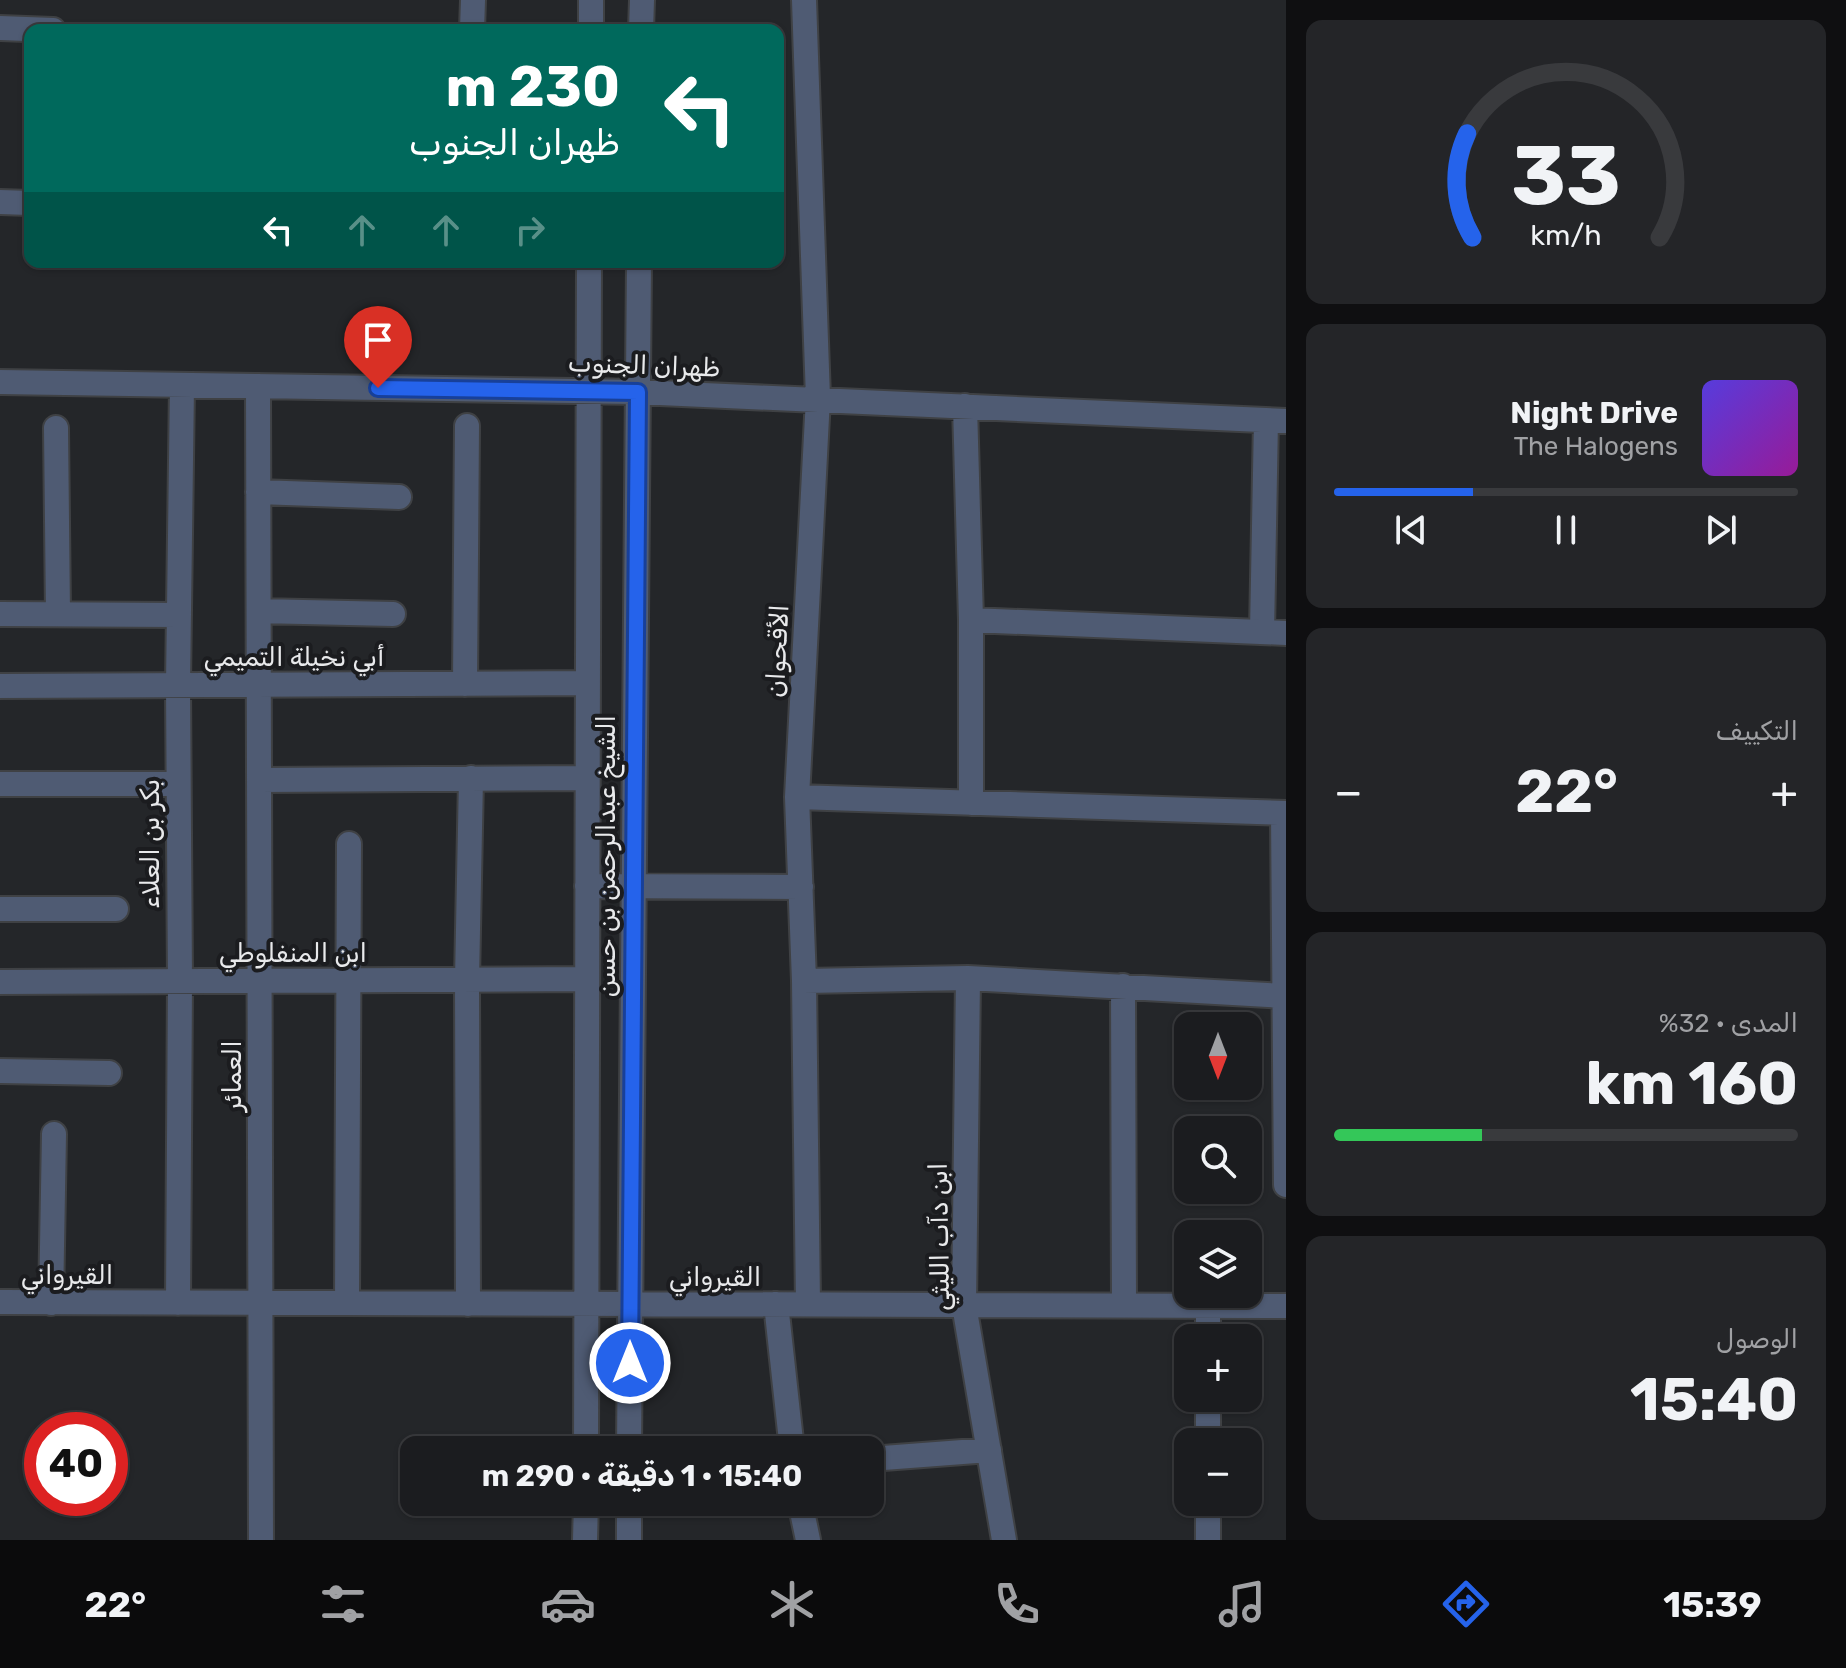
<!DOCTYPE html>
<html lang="ar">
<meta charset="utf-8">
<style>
:root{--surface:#1b1c1f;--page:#242528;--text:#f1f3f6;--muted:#a0a1a4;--line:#393a3d;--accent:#2563eb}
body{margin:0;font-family:Rubik,"Noto Sans Arabic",sans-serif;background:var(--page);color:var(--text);direction:rtl;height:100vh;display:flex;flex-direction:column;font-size:30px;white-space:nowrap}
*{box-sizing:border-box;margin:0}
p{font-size:26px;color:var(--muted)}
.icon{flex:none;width:44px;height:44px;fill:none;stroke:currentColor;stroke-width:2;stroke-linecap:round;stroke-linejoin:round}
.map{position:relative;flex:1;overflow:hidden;direction:ltr}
.sheet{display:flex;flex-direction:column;gap:20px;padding:20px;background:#0f0f11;width:560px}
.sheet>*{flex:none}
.guide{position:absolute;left:24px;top:24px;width:760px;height:244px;border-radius:16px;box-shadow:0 2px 6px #0004,0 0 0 2px var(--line);direction:rtl;background:#00695c;color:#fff;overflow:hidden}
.needle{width:52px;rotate:180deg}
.buttons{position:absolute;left:1174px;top:1012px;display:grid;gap:16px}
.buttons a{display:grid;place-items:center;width:88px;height:88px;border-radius:16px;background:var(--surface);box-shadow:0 2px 6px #0004,0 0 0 2px var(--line);font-size:40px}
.speed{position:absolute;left:24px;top:1412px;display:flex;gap:16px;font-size:40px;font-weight:700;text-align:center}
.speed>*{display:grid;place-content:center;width:104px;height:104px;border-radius:50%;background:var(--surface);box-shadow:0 2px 6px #0004,0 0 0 2px var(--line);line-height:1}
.speed .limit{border:12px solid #d22;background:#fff;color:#111}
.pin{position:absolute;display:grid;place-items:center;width:68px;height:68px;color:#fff;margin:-82px -34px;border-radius:50% 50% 50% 0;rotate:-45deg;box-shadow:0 0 8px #0007}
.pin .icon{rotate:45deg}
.me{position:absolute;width:88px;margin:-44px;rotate:0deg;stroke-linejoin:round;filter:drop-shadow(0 0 6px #0008)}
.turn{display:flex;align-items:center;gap:28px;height:168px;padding:0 32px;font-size:36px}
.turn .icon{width:104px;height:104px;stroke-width:2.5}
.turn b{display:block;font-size:56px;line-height:68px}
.lanes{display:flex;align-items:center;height:76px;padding:0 32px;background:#0003;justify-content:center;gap:40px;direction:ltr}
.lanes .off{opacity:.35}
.big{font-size:60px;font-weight:700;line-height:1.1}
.sheet .widget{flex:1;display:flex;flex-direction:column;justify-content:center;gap:12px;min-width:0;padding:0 28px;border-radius:16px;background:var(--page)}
.sheet .dial{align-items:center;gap:0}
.dial svg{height:208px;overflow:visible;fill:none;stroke:var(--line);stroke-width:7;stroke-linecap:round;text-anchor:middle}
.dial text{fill:var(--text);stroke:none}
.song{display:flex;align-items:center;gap:24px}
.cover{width:96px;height:96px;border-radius:12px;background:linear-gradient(135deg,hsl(250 70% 55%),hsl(300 70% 35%))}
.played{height:8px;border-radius:4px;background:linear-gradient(90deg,var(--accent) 30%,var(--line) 30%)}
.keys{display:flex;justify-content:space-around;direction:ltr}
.heat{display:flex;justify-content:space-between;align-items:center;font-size:44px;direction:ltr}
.charge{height:12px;border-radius:6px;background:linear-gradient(90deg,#34c759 32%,var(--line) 0)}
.trip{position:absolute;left:400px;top:1436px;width:484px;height:80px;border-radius:16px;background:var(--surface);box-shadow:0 2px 6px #0004,0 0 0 2px var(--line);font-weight:700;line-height:80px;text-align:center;direction:rtl}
.tab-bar{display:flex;height:128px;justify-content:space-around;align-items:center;background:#0b0b0c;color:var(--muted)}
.tab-bar .icon{width:56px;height:56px}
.tab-bar .selected{color:var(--accent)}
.tab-bar b{font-size:36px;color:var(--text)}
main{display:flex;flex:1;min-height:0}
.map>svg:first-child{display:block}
</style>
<main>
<section class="sheet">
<div class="widget dial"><svg viewBox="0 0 100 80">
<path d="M14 69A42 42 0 1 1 86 69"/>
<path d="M14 69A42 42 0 0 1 12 29" stroke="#2563eb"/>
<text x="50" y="56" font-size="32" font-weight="700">33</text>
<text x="50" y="72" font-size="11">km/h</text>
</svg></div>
<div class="widget">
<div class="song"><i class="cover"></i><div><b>Night Drive</b><p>The Halogens</p></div></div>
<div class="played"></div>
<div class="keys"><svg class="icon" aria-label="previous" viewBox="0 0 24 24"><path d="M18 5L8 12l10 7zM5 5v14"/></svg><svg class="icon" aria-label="pause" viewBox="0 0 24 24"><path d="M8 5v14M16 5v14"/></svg><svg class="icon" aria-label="next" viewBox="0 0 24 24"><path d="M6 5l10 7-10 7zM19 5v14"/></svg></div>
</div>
<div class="widget"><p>التكييف</p>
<div class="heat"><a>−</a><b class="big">22°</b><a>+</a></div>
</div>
<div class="widget"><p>المدى · 32%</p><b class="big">160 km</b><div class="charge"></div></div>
<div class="widget"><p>الوصول</p><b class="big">15:40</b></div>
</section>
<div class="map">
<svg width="1286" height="1540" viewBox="0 0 1286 1540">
<rect width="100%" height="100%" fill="#242629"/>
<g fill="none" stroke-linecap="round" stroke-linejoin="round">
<g stroke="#3f4144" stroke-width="28">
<path id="minor" d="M591 0V30
M804 0 818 398 797 797 804 981 808 1304
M0 28 53 30
M472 30 473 0
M641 30 642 0
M0 202 30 203
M0 382 638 392 1286 421
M258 386 261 1540
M965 406 971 620V803
M56 428 58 614
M258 492 399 497
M259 611 393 614
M0 614 179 615
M971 620 1286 633
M1262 632 1266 420
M465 684 467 426
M0 686 587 683
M259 780 587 778
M0 784H178
M797 797 1286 813
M1283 813 1286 1185
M587 886 801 887
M0 909H116
M968 978 964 1305 1004 1540
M804 981 968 978 1284 996
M0 982 587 979
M1123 986 1124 1305
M0 1071 109 1073
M0 1302 1286 1306
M51 1303 54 1134
M178 1303 180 981 178 685 182 385
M347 1303 349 844
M468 1304 467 980 471 778
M776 1304 792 1450
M1208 1305V1338
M1208 1398V1442
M586 1450 589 262
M629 1450 639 262
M870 1459 989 1450
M800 1502 808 1540
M1208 1502V1540
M585 1540 586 1502
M629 1540V1502"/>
</g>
<use href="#minor" stroke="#4f5b73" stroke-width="24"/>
</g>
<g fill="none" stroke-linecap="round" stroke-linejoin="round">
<g stroke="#184099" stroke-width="20">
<path id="route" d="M378 388 638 392 630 1363"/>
</g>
<use href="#route" stroke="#2563eb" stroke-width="14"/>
</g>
<g text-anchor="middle" stroke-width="8" stroke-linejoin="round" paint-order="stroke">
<g font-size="26" fill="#e8e9eb" stroke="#1b1c1f">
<text transform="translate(644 365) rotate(2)" y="9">ظهران الجنوب</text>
<text transform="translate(777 651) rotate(-87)" y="9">الأقحوان</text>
<text x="294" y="666">أبي نخيلة التميمي</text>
<text transform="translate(150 844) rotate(-90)" y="9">بكر بن العلاء</text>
<text transform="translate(606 856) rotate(-90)" y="9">الشيخ عبدالرحمن بن حسن</text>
<text x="293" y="962">ابن المنفلوطي</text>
<text transform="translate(232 1076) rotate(-90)" y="9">العمائر</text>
<text transform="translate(939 1237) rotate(-91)" y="9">ابن دآب الليثي</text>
<text x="67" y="1284">القيرواني</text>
<text x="715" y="1286">القيرواني</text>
</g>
</g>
</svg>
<div class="buttons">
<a><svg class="needle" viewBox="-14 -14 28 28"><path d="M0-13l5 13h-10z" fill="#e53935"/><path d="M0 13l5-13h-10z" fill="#a0a1a4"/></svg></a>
<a><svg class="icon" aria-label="search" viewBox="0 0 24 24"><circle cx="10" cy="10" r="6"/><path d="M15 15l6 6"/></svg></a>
<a><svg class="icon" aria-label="layers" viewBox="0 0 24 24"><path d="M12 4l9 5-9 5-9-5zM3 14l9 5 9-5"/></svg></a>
<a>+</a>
<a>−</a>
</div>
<div class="speed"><div class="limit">40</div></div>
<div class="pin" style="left:378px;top:388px;background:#d93025"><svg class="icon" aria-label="arrive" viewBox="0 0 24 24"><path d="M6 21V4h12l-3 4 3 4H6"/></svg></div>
<svg class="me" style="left:630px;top:1363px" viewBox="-20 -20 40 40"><circle r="17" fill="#2563eb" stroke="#fff" stroke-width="3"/><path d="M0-11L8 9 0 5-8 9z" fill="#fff"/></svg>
<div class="trip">15:40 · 1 دقيقة · 290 m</div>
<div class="guide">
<div class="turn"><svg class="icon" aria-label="left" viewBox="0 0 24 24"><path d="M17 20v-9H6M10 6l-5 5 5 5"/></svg><div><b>230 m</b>ظهران الجنوب</div></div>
<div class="lanes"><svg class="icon" aria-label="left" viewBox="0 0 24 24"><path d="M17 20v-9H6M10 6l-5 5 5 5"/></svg><svg class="icon off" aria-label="ahead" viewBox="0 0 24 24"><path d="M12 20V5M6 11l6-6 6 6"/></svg><svg class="icon off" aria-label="ahead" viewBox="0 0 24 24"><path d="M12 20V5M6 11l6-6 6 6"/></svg><svg class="icon off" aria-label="right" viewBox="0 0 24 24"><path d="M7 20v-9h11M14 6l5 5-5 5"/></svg></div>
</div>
</div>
</main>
<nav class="tab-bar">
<b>15:39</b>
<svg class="icon selected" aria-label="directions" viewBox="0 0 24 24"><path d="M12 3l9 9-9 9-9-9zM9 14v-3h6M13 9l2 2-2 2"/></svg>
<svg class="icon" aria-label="music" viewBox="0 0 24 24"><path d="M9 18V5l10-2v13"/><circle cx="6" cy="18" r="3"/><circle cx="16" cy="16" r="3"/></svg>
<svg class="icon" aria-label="phone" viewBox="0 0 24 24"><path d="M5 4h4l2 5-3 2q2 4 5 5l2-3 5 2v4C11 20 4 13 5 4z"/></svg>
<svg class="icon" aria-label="climate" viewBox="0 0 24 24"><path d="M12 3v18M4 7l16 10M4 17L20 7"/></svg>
<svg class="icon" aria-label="car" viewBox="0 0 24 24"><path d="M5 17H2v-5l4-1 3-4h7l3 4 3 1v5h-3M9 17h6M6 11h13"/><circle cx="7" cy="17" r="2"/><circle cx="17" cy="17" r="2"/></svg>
<svg class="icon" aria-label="filters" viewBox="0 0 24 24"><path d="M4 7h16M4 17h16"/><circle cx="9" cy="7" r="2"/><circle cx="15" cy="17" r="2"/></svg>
<b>22°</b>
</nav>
